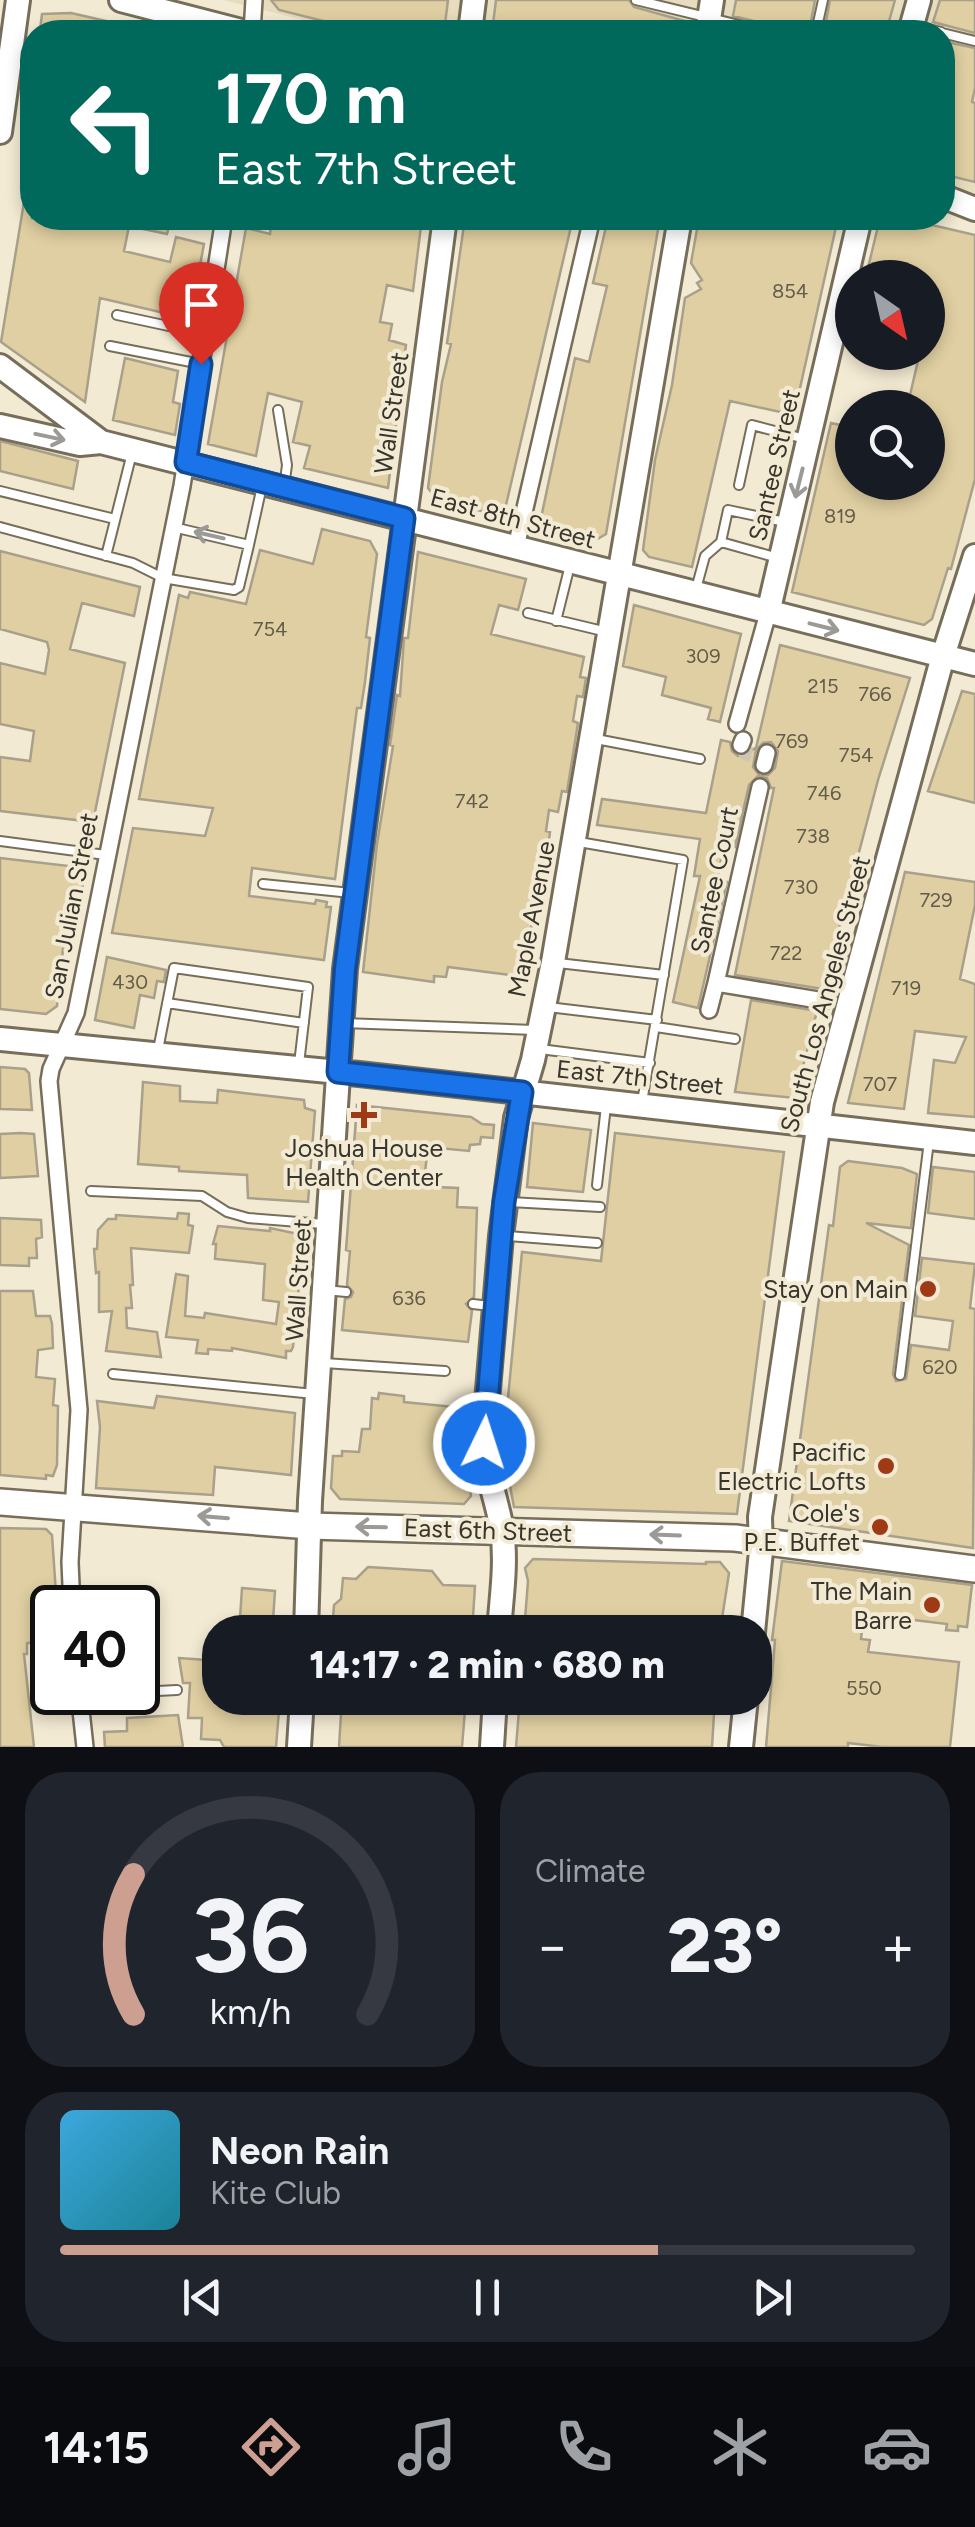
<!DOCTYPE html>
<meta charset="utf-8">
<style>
:root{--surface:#171b24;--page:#20242c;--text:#f1f3f6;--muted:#9ea1a6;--line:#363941;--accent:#cc9f91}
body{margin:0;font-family:Figtree,sans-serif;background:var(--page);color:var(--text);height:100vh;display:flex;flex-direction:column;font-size:38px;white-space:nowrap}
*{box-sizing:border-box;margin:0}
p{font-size:32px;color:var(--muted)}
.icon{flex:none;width:55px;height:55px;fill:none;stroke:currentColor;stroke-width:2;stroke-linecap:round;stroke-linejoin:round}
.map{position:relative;height:1747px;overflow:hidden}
.panel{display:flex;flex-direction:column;gap:25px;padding:25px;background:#0d0f14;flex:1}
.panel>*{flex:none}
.hud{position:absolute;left:20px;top:20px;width:935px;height:210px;border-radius:40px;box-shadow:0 5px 15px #0003;background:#00695c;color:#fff;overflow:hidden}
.needle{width:65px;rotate:146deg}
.fabs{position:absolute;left:835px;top:260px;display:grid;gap:20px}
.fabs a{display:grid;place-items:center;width:110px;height:110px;border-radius:50%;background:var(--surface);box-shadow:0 5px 15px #0003;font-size:50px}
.speed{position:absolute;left:30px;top:1585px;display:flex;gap:20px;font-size:50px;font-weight:700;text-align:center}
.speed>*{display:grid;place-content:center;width:130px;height:130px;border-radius:50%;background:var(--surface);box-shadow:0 5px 15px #0003;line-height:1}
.speed .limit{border:5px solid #111;border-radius:15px;background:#fff;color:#111}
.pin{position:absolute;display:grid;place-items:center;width:85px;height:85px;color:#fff;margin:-102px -42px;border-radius:50% 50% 50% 0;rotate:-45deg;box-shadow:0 0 10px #0007}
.pin .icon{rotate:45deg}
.me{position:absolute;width:110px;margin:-55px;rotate:4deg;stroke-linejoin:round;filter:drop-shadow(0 0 8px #0008)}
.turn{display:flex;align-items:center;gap:35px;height:210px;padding:0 30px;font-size:45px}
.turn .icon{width:130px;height:130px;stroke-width:2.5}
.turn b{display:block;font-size:70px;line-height:85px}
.big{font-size:75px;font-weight:800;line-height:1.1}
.panel .widget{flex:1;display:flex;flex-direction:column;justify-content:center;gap:15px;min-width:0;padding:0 35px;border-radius:40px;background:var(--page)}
.panel .dial{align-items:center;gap:0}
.dial svg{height:260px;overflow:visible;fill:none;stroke:var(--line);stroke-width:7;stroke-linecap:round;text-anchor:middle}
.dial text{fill:var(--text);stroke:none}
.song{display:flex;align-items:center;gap:30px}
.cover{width:120px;height:120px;border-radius:15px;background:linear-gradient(135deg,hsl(200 70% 55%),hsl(190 70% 35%))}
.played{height:10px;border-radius:5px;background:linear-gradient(90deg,var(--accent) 70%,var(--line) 70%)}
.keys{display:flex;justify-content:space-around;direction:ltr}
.heat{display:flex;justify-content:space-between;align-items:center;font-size:55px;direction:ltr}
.panel .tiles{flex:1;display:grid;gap:25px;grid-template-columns:1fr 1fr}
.widget:last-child{grid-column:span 2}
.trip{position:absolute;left:202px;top:1615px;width:570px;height:100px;border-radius:40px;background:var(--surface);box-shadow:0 5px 15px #0003;font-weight:800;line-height:100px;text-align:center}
.tabs{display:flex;height:160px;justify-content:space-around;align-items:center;background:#090b0e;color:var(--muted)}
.tabs .icon{width:70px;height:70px}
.tabs .active{color:var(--accent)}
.tabs b{font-size:45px;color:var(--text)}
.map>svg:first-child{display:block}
</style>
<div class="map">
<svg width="975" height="1747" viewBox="0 0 975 1747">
<rect width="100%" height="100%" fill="#f3ead3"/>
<path fill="#e8dcbe" d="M223 0H975V193L943 185 942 32H350Z"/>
<path fill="#e0cfa2" stroke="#a8a08a" stroke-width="2.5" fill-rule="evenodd" d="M271 0H448L444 32H354L355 29 279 10Z
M496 0H629L634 7 688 22 687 32H492Z
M736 0H815L809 32H775L770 25 733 16Z
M830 0H895L886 32H824Z
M940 0H975V33L933 22Z
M71 13 106 21 104 32H43L40 30 42 14Z
M942 41 975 48V88L972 102 975 103V182L942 174Z
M25 196 32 197V218H171L167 234 129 226 124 251 170 262 176 237 204 244 190 319 100 298 85 402 1 342Z
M272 218H422L413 291 387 285 380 322 392 324 389 340 406 345 388 488 304 468 310 446 293 442 302 402 268 393 256 456 208 444 246 228 270 234Z
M465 218H573L506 505 492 514 436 499 428 488 442 382 451 344 447 343 450 323Z
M608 218H660L606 534 594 541 548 530 541 518 575 358 589 362 607 286 593 283Z
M699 218H838L794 415 730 401 692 567 649 557 643 550 655 460 672 385 685 298 701 289 697 283 702 280 691 263Z
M880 218H902L975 235V479L951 569 948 568 932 619 924 625 792 592 831 423 845 426 839 450 852 454V482H928V408H907L920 352H928V278H890L867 272Z
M125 358 178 371 173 402 180 404 175 435 113 420Z
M0 441 78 461 73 489 0 471Z
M322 529 370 541 377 554 366 637 370 638 365 682 361 708H357L335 879 252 868 249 896 315 904 316 900 327 902 326 907H331L324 960 112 933 133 828 205 836 213 808 139 799 179 595 188 598 190 592 246 604 260 550 313 564Z
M0 551 140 587 134 616 82 603 70 649 125 663 93 822 0 811V757L30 761 34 731 0 724V663L45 674 49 650 47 642 0 629Z
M418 552 526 579 518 610 499 605 491 634 584 657 580 677 586 678 583 697 577 696 573 721 578 723 567 792 562 791 558 812 549 810 546 831 550 832 543 884 537 883 525 977 448 967 446 977 434 976V982L363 972 377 844 393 746 390 745 397 695 400 696 404 638H408Z
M634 605 741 634 720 722 708 719 711 708 662 695 666 677 623 666Z
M780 645 910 678 878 780 823 989 735 975 774 788H771L767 778 758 776 749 785 735 847 724 845 717 880 727 882 698 1008 673 1002 700 876H694L700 839 597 825 602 799 706 813 721 740 730 742 732 751 738 756 756 748ZM771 742 778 751 775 768 768 775 760 776 753 767 756 750 763 743Z
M962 691 975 694V803L928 791Z
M0 858 86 868 70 950 63 949 57 1006 46 1014 0 1009Z
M905 872 975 882V905L960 979 975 984V1117L928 1113 934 1060 955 1063 966 1037 915 1031 904 1109 848 1103Z
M107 957 166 970 164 982 157 981 154 998 140 995 134 1028 95 1020Z
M751 1000 817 1011 795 1098 735 1092Z
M0 1067 25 1069 29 1073 32 1110 0 1109Z
M143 1082 180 1086V1101L217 1103 218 1090 304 1100 305 1108 315 1111 308 1202 248 1198 247 1175 179 1171V1167L138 1164Z
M357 1105 471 1117 482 1124 494 1125 493 1138 481 1137 480 1144 470 1145 469 1151 428 1147 424 1180 437 1181V1187L458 1188 457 1207 477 1208 474 1297 466 1304 472 1311 468 1342 342 1330 345 1299 351 1297 353 1292 347 1285 350 1251 346 1250Z
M533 1123 591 1130 583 1192 527 1187Z
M21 1133 34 1134 38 1176 0 1178V1134Z
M615 1133 784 1152 737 1514 514 1507 503 1450 522 1252 601 1261Z
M848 1161 902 1168 917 1174 911 1228 866 1223 909 1245 893 1374 896 1381 906 1379 911 1345 949 1350 953 1321 915 1316 922 1258 975 1264 970 1308 975 1309 973 1548 789 1521 829 1225 833 1226 840 1167Z
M933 1167 975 1172V1219L928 1213Z
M178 1213 189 1214 188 1225 193 1226 189 1253 131 1248 133 1285H130L132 1308H126L127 1328 157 1332 161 1357 106 1351 112 1311 99 1312V1272L96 1273 94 1249H97L98 1230 108 1219H116V1215L177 1219Z
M0 1218 41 1220 42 1237 36 1239 37 1258H29V1266L0 1265Z
M218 1226 270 1231V1228L298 1234 295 1276 299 1277 298 1304 293 1347 291 1351H286V1358L232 1348V1351L208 1349V1354L196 1353 198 1340 166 1337 176 1274 188 1276 185 1316 204 1318 205 1313 276 1324 279 1302 263 1300 265 1264 215 1259 216 1244H213Z
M0 1291H33L36 1316H50L52 1324 53 1348 38 1350 36 1377 55 1379 53 1405 58 1406 57 1465 53 1476 46 1475V1479L0 1475Z
M379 1393 404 1396V1402L465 1408 462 1444 471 1496 464 1504 340 1499 331 1488 333 1456H342V1451L359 1452 362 1429H370L372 1398 378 1399Z
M157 1396 295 1413 291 1475 215 1467 213 1495 96 1488 100 1427 97 1401 154 1408Z
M0 1528 46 1529 52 1535 57 1608H52V1643H27V1654H24L34 1747H0Z
M533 1559 706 1564V1562H720L729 1573 720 1632H524L528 1581 525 1568Z
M782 1561 972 1585 967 1627 958 1626V1631L946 1630 947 1624 864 1614 861 1639 870 1640 868 1652 959 1662 950 1747H882L848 1743V1747H766L775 1640H772Z
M368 1567 432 1571 443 1585 475 1586 472 1632H339V1626L333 1619 334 1605 341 1599 343 1578 356 1579Z
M242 1588 275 1591 273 1620 240 1618Z
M179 1658 220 1661V1698H280L276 1747H224L220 1740 201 1739 202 1718H188L190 1683H183Z
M342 1698H466L462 1747H339Z
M520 1698H715L712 1747H516Z
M178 1715 183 1747H105L104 1732 127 1731V1718Z"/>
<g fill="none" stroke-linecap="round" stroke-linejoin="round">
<path stroke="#cec6b2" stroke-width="15" stroke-dasharray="15 8" stroke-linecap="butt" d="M741 745 746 753 759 757"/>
<g stroke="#766e5a" stroke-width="12">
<path id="lane" d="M636 0 768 32
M916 26 941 32
M816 32 823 0
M942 33 975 41
M117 315 206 334
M110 346 201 364
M278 410 287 465 284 487
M739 485 752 425 805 439
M0 491 115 519
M0 527 133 563 163 578 234 590 239 587 249 545
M173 527 249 545 262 486
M106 556 132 453
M778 558 721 542 728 510 785 522
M696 589 705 556 721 542
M528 613 607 632
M556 621 570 565
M596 739 700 759
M0 841 106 855
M579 842 683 860 642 1102
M263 884 351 893
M558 963 664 975
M167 1003 304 1023
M548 1007 657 1020
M343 1023 534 1030
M656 1027 735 1039
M540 1049 650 1063
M158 1050 174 968 308 987 299 1064
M597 1185 606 1106
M91 1191 202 1196 227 1212 248 1218 324 1224
M510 1202 600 1207
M507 1236 597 1243
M325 1290 346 1292
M473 1304 490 1306
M324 1363 445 1371
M113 1374 314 1394
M900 1375 929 1141
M138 1692 177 1690
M80 1699 136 1692"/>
</g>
<g stroke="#766e5a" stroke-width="20">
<path id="street" d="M252 32 254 0
M516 547 592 218
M737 724 768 613
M741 745 743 740
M764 765 767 753
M760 787 716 983 824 1001
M709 1010 716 983
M72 1608 70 1562 79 1410 49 1081 51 1069 76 1013 182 486 224 218
M79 1692 85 1747"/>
</g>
<g stroke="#766e5a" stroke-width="28">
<path id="secondary" d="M121 0 245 32
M470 32 474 0
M707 32 712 0
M910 32 919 0
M0 132 18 0
M942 196 975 209
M0 366 101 442 975 664
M0 426 80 444 101 442
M768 613 860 218
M0 1039 359 1074 975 1143
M306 1632 310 1501 345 969 445 218
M499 1632C501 1599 507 1564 502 1530 497 1499 484 1470 484 1437L501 1236 516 1118 533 1060 553 962 680 218
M753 1632 761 1551 760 1517 822 1102 943 656 975 556
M299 1747 302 1698
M492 1747 495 1698
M741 1747 746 1698"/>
</g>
<g stroke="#766e5a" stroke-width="30">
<path id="primary" d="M0 1502 310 1526 735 1538 975 1569"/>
</g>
<use href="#lane" stroke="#fff" stroke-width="8"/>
<use href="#street" stroke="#fff" stroke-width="15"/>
<use href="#secondary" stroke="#fff" stroke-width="22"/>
<use href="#primary" stroke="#fff" stroke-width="25"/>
</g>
<defs><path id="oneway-shaft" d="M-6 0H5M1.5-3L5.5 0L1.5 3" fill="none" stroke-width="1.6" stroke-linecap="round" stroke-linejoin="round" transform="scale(2.5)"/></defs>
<g stroke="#9c9a96">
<use href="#oneway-shaft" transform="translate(50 437) rotate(12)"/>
<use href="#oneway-shaft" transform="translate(799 483) rotate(104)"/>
<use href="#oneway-shaft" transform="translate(209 535) rotate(-167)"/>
<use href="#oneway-shaft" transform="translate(824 627) rotate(14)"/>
<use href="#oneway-shaft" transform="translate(213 1517) rotate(-175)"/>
<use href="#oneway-shaft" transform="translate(371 1527) rotate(-179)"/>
<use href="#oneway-shaft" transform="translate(665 1535) rotate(-178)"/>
</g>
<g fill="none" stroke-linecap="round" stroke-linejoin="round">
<g stroke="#114b97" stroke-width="25">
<path id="route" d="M201 364 186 462 404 518 345 969 338 1072 522 1092 504 1202 484 1443"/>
</g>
<use href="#route" stroke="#1a73e8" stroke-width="18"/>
</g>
<g fill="#9f3916" stroke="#f3ead3" stroke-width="4">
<path d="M359 1100h10v10h10v10h-10v10h-10v-10h-10v-10h10z"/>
<circle cx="928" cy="1289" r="10"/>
<circle cx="886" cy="1466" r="10"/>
<circle cx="880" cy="1527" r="10"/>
<circle cx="932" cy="1605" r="10"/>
</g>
<g text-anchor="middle" stroke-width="8" stroke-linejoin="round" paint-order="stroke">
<g font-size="20" fill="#625c4a">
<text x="790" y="298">854</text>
<text x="840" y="523">819</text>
<text x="270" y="636">754</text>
<text x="703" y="663">309</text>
<text x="823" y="693">215</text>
<text x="875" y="701">766</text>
<text x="792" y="748">769</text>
<text x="856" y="762">754</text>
<text x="824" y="800">746</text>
<text x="472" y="808">742</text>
<text x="813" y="843">738</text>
<text x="801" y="894">730</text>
<text x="936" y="907">729</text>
<text x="786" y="960">722</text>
<text x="130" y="989">430</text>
<text x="906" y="995">719</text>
<text x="880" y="1091">707</text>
<text x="409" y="1305">636</text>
<text x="940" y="1374">620</text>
<text x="864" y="1695">550</text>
</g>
<g font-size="25" fill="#38352c" stroke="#f3ead3">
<text transform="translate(391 413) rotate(-82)" y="9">Wall Street</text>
<text transform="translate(774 465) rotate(-77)" y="9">Santee Street</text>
<text transform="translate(513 518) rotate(15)" y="9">East 8th Street</text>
<text transform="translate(714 880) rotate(-78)" y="9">Santee Court</text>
<text transform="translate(71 906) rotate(-79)" y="9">San Julian Street</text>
<text transform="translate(531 919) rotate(-79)" y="9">Maple Avenue</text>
<text transform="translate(825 994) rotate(-75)" y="9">South Los Angeles Street</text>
<text transform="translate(640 1077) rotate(6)" y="9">East 7th Street</text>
<text transform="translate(298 1280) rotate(-86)" y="9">Wall Street</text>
<text transform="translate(488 1530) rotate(2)" y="9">East 6th Street</text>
</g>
<g font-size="25" fill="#38352c" stroke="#f3ead3" text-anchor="end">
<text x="364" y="1157" text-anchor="middle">Joshua House<tspan x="364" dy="29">Health Center</tspan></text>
<text x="908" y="1298">Stay on Main</text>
<text x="866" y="1461">Pacific<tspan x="866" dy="29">Electric Lofts</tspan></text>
<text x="860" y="1522">Cole's<tspan x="860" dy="29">P.E. Buffet</tspan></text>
<text x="912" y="1600">The Main<tspan x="912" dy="29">Barre</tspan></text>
</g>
</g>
</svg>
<div class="fabs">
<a><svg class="needle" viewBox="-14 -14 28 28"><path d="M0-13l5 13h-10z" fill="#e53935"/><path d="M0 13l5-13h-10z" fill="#9ea1a6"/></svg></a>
<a><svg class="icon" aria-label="search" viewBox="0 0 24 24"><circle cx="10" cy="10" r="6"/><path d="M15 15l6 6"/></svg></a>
</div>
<div class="speed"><div class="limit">40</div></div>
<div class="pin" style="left:201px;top:364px;background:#d93025"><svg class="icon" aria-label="arrive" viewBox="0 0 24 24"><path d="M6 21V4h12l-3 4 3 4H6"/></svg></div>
<svg class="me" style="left:484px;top:1443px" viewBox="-20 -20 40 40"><circle r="17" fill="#1a73e8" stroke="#fff" stroke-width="3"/><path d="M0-11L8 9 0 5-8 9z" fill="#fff"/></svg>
<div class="trip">14:17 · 2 min · 680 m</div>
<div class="hud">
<div class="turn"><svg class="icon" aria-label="left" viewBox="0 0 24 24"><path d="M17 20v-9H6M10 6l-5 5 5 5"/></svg><div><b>170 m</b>East 7th Street</div></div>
</div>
</div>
<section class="panel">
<div class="tiles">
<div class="widget dial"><svg viewBox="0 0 100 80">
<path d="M14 69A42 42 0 1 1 86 69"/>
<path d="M14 69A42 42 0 0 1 14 26" stroke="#cc9f91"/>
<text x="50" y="56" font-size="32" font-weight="700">36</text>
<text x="50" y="72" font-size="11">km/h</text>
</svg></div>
<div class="widget"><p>Climate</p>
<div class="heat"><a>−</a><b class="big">23°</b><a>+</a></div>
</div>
<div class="widget">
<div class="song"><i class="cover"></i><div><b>Neon Rain</b><p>Kite Club</p></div></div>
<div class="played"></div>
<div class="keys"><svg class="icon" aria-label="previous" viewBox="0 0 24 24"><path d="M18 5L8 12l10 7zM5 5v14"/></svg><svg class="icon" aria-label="pause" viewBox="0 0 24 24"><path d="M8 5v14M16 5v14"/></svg><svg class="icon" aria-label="next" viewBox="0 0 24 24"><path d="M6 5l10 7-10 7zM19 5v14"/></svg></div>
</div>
</div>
</section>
<nav class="tabs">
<b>14:15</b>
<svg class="icon active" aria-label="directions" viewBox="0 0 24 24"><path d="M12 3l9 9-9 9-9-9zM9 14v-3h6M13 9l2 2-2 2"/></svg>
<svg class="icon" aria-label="music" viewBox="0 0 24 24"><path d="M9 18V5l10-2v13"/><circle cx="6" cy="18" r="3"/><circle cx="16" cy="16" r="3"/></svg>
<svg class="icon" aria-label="phone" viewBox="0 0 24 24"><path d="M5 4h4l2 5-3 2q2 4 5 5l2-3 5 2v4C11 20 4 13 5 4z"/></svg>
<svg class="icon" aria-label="climate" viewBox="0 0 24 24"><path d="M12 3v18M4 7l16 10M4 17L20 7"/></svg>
<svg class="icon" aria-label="car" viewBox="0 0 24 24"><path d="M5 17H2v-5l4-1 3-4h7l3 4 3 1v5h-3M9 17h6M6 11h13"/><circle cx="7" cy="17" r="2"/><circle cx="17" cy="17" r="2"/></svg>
</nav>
